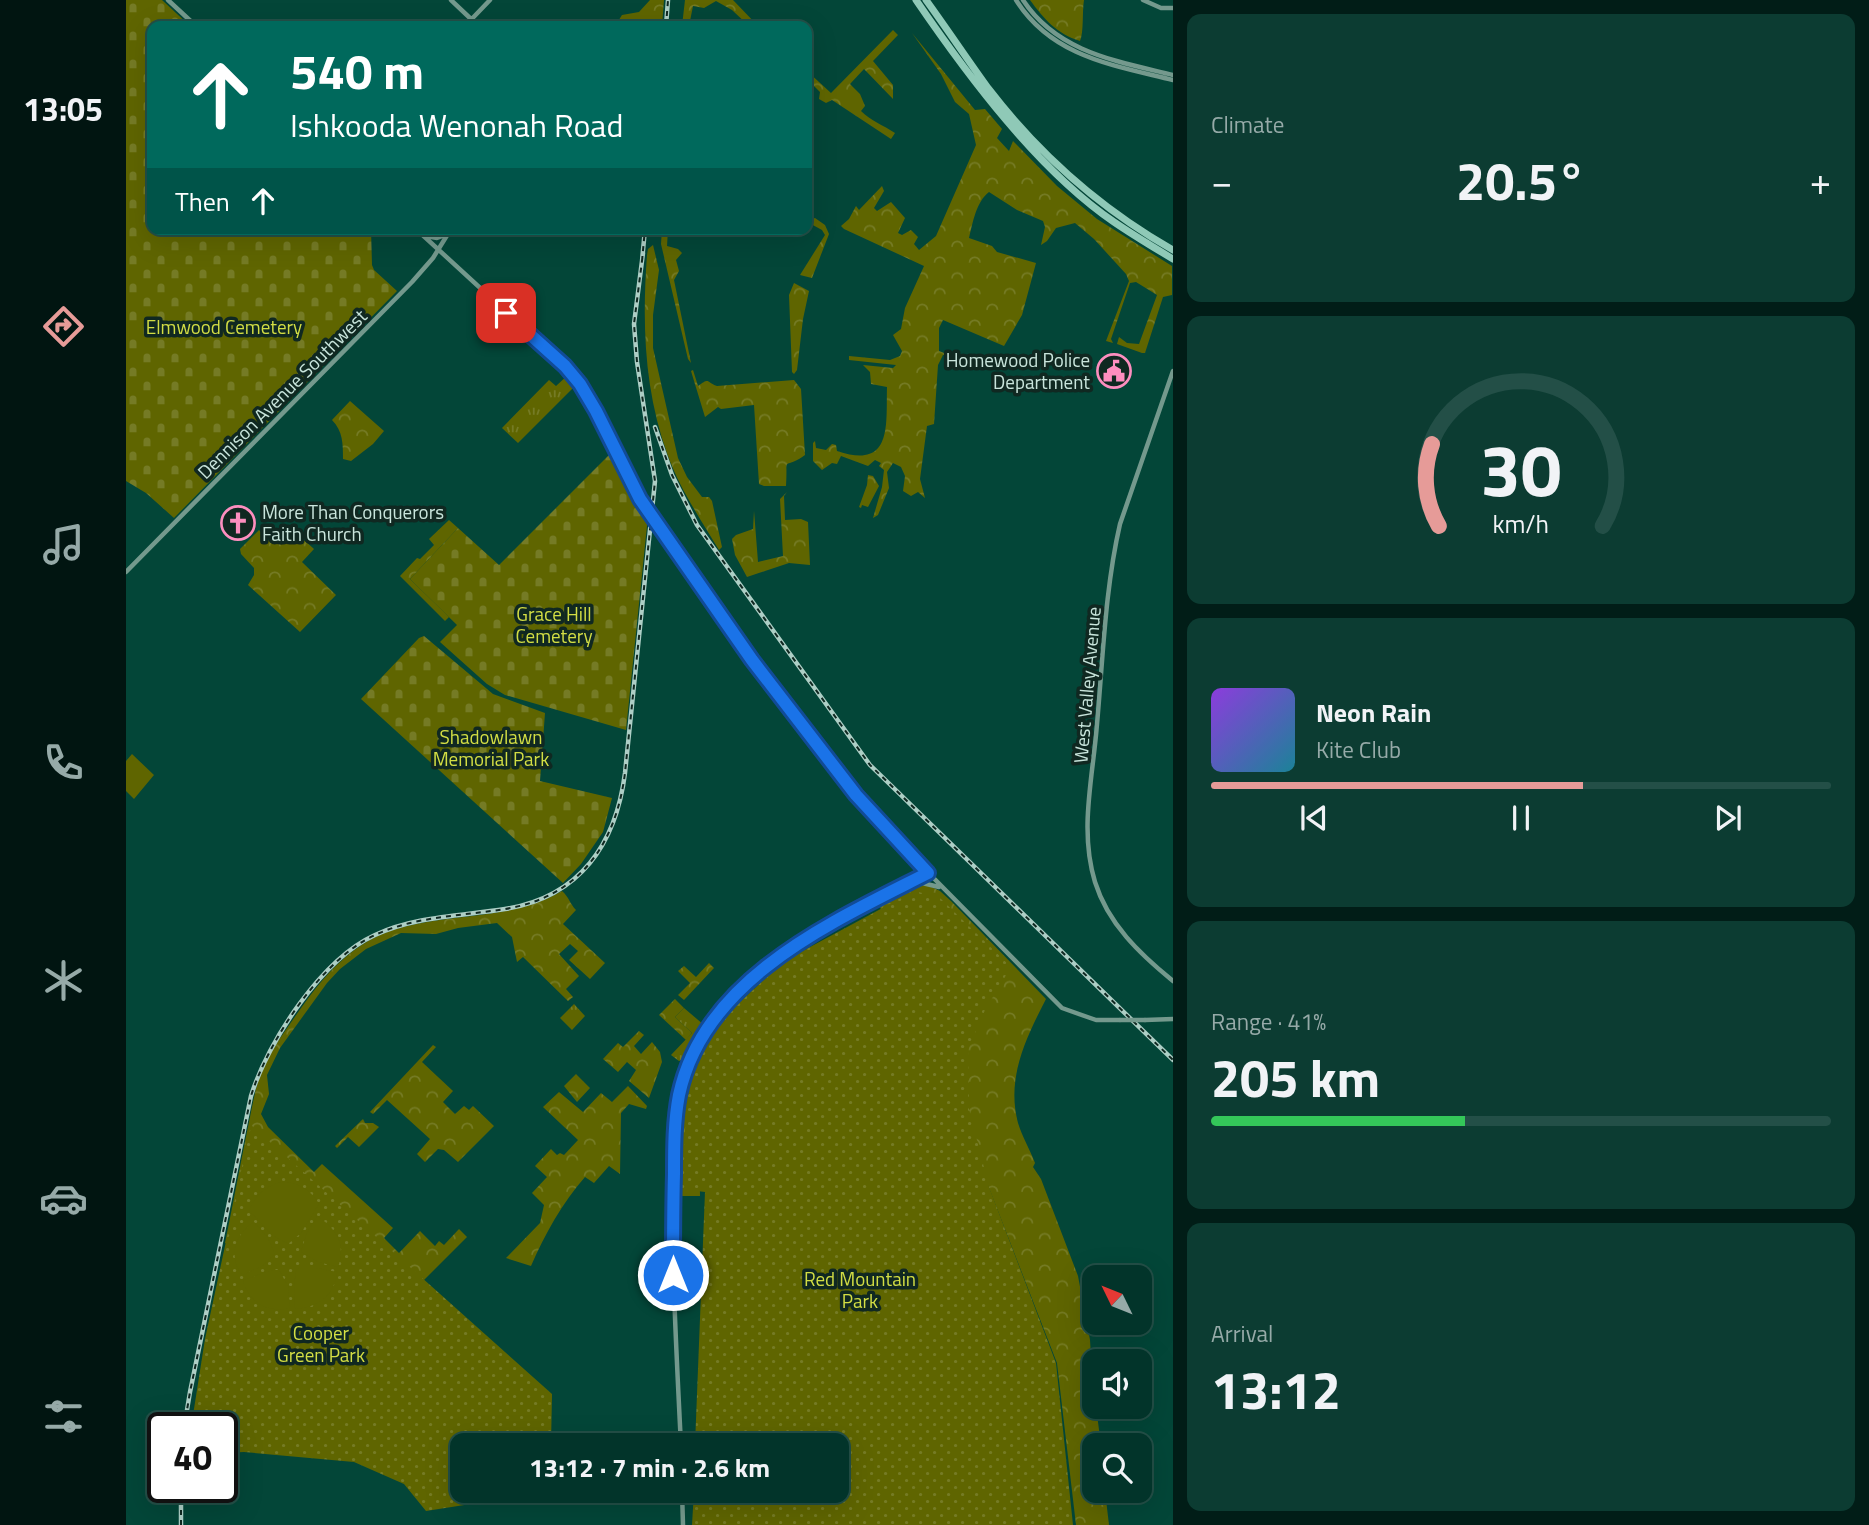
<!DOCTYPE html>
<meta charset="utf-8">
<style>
:root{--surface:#02342a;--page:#0c3c32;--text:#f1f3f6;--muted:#96aaa8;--line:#234f47;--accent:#e69b98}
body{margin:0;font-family:"Titillium Web",sans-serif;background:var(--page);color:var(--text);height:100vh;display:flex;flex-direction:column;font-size:26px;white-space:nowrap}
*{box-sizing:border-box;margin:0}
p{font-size:23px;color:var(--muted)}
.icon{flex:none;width:38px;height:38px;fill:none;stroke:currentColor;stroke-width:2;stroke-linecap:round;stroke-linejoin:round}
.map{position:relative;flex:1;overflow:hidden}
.side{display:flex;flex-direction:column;gap:14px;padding:14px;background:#011d17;width:696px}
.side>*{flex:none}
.top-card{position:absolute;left:21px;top:21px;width:665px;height:214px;border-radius:14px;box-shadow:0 7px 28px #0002,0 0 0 2px var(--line);background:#00695c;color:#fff;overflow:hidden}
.needle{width:46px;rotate:313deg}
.fabs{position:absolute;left:956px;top:1265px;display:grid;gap:14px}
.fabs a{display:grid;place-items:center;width:70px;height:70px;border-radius:14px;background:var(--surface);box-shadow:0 7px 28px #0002,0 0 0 2px var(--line);font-size:35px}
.speed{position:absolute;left:21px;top:1412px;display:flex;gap:14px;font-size:35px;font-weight:700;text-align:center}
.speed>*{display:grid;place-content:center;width:91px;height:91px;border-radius:50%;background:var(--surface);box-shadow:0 7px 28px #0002,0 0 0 2px var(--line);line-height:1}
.speed .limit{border:4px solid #111;border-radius:10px;background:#fff;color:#111}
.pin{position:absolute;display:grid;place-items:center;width:60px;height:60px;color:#fff;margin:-30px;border-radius:14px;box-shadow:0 4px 10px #0006}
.me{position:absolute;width:77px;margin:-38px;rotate:0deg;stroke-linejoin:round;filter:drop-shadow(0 0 5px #0008)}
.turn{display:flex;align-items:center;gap:24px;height:147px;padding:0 28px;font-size:32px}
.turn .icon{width:91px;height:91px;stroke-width:2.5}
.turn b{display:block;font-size:49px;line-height:60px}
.then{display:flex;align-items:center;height:66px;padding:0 28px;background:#0003;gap:14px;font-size:26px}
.big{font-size:52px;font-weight:700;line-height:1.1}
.side .card{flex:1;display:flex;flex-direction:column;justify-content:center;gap:10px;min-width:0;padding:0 24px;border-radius:14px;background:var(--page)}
.side .dial{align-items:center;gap:0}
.dial svg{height:182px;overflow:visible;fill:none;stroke:var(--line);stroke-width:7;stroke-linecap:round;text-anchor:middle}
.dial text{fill:var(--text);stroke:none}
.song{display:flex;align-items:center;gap:21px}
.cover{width:84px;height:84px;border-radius:10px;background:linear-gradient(135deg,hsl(270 70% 55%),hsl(190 70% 35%))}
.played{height:7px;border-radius:4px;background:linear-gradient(90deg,var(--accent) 60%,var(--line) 60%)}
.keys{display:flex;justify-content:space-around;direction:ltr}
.heat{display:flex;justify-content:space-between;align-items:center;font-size:38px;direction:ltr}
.charge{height:10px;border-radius:5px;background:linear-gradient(90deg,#34c759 41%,var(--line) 0)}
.trip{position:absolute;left:324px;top:1433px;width:399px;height:70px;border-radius:14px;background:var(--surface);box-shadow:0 7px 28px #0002,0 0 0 2px var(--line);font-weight:700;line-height:70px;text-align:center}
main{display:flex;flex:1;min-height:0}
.tab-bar{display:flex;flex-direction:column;width:126px;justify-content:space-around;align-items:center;background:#011511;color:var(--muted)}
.tab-bar .icon{width:49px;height:49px}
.tab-bar .selected{color:var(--accent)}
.tab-bar b{font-size:32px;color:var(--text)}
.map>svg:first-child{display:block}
</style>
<main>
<nav class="tab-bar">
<b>13:05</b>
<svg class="icon selected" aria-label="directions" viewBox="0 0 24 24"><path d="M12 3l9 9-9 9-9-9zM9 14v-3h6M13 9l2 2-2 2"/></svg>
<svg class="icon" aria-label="music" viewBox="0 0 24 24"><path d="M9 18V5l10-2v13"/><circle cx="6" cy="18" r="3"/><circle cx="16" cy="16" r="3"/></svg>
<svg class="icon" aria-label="phone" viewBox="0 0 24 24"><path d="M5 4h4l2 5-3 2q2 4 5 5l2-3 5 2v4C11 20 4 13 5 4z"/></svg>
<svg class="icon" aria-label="climate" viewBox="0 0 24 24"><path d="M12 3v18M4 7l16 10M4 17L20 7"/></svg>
<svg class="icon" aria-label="car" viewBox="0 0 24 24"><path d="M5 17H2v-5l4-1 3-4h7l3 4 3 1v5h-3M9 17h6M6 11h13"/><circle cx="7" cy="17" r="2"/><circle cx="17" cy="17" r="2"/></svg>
<svg class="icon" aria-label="filters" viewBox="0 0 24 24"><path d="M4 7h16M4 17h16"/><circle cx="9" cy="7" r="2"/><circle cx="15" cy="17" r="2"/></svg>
</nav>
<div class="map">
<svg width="1047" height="1525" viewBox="0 0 1047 1525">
<defs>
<pattern id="grass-tufts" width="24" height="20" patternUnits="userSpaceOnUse" patternTransform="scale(1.75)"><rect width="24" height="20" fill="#5f6500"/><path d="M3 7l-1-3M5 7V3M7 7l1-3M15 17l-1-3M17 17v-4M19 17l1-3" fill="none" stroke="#757b25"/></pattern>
<pattern id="forest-crowns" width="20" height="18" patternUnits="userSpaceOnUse" patternTransform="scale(1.75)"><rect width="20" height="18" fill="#5f6500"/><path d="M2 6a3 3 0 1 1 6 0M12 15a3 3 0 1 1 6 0" fill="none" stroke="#757b25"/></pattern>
<pattern id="cemetery-stones" width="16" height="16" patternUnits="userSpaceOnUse" patternTransform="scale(1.75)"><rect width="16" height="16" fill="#5f6500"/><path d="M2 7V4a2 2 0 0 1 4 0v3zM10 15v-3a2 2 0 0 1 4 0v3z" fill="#757b25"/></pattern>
<pattern id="park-dots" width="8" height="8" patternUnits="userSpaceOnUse" patternTransform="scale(1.75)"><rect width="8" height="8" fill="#5f6500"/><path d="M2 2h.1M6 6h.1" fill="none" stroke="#757b25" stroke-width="1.8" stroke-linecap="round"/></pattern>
</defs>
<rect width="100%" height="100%" fill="#034638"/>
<path fill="url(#grass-tufts)" d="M442 375 450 385 392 443 376 428 423 380 430 386Z
M448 1004 459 1016 446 1030 434 1018Z
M558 1008 578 1025V1029L562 1057 553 1061 545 1055 566 1033 549 1017Z
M558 1093 572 1098 574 1196H550L553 1125Z"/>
<path fill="url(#forest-crowns)" d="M524 0H538L536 26H494L491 23 496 15 513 12Z
M559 0H607L632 26H623L606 10 590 1 578 8 567 6 563 26H556Z
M904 0H958C956 12 958 32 954 41 931 34 917 18 904 0Z
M767 30 772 35 747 61 767 85V99L738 69 724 84 734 94 739 106 735 111C745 121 757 125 769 133L765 139 706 100 700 103 693 99 694 92 681 79V71L705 93Z
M786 33 849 110 859 109 876 129 871 138 883 151 887 141 931 186 971 219 1046 266V295L1037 297 1019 353H1016L991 344 993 337 1001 343 1013 344 1031 295 1010 282 1004 283 985 339 987 343 980 341 1003 281 1000 274 968 239 949 223 930 228 921 241 915 245 919 227 917 221 891 210 863 192C850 202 847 222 843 238L866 246 871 252 910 263 896 315 878 346 817 320 813 328V351L826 356 817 355 812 365 808 424 801 426 794 479 799 498 792 492 785 496 777 491 779 476 775 467 767 463 761 472 763 488 752 515 747 518 756 487 758 470 753 466 755 463 749 460 742 466 715 456 711 464 706 463 696 470 687 461V443L689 441 690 448 700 450 706 444 710 445 711 451C767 470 760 425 761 387L745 384 744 372 737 365 767 368 770 365 723 360V356L764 360 774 356 776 351 767 335 775 329 779 308 798 266 718 229 715 226 723 219 730 206 733 210 756 186 758 191 748 208 751 211 765 202 779 218 772 233 776 235 785 230 792 237 788 244 793 250 810 236 850 145 843 114 829 102 815 74Z
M689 218 699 225 703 234 686 278 674 275 699 235 696 230 685 224 683 220Z
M536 229H542L541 246 552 249 556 253 550 260 553 271 548 280 565 363 562 359 535 244Z
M527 245 533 270 527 315V348L552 458 561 477 576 497H583L586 501 596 547 593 550C575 520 554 489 542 456 518 390 516 324 521 255L522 249Z
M668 283 683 291 677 319 671 370 668 374 666 372 663 295Z
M567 370 572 386C584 377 580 382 591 386L668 380 675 389 679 455C655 472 662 452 660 486H638L633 484 628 405 595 409 592 407 579 417 565 371Z
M224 401 258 431 247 444 225 461 217 459C217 444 217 431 206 420Z
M742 475 747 476 753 486 742 507 736 505 735 508 733 507 741 485Z
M661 492 658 496 659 520 675 519 682 522 684 565 663 563 621 577 609 555 606 539 610 535 627 529 628 511 632 562 657 556 654 499Z
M323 520 332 528 284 579 323 617 319 621 274 576 291 558 294 559 308 545 303 539Z
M133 530 145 543C172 536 163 527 188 549L176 562 210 595 174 632 122 585 128 575V568L115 554 114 549Z
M802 885 814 891 825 901 920 999C900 1038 880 1078 892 1123 896 1136 904 1150 909 1163L907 1167 915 1179 952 1276 964 1340 968 1407H970L975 1445 968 1446V1491H979L983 1525H950L931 1363 752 902 786 887Z
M436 891C443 897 444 904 450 910L437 924 479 963 464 979 443 960 452 951 444 944 433 954 453 976 440 989 447 997 442 1001 397 957 391 962 386 937 371 923 332 928 310 934 275 933 240 949 214 969 201 983 154 1048 141 1075 143 1094 135 1114 142 1127 188 1172 196 1164 267 1228 258 1238 273 1253 294 1231 309 1246 313 1241 318 1245 333 1229 341 1237 277 1301 99 1243C108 1199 116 1155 125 1112 128 1098 130 1084 136 1071 143 1053 155 1037 166 1021 195 979 225 940 277 927 331 913 387 919 436 891Z
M583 963 588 968 558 1000 552 995 564 983 552 971 558 966 570 977Z
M549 999 558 1008 549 1017 566 1033 560 1040 533 1015Z
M513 1031 518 1035 508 1046 515 1054 526 1042 534 1052 536 1062 523 1098 503 1081 510 1070 501 1062 492 1072 477 1059 492 1043 497 1047Z
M307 1045 310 1047 296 1062 327 1091 317 1102 329 1114 338 1106 343 1110 347 1106 368 1126 332 1162 318 1150 312 1149 299 1162 291 1154 304 1139 261 1100 247 1114 244 1112Z
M450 1074 464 1088 451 1102 438 1086Z
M502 1086 521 1106 520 1109 503 1104 495 1113 494 1174 483 1166 468 1183 459 1177C436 1203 419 1234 405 1266L380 1258 414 1223 418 1205 406 1193 421 1177 409 1166 425 1149 431 1155 434 1153 438 1155 452 1140 417 1107 433 1092 457 1112 475 1093 486 1102Z
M237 1119 239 1123H247L253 1127 233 1147 222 1137 211 1148 209 1146Z"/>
<path fill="url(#cemetery-stones)" d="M0 0H36L64 26H26V229H245L246 265 248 270 271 291 48 518 20 493 0 481Z
M485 453 522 516 500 730 379 695 361 684 314 642 331 625 284 579 332 528 373 565Z
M298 636 367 694 419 713 414 781 486 798 477 832 455 864 437 883 235 699 293 638Z"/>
<path fill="url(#park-dots)" d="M788 891 813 897 885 967 859 1010 842 1049 843 1109 863 1187 930 1363 947 1525H566L568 1491H710V1446L569 1445 579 1192 555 1189 562 1086 586 1028 658 961Z
M125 1125 426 1394 425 1445 336 1446V1491H351V1503L300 1511 278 1484 228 1462 118 1452 96 1453V1428H65L79 1339Z"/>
<path fill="#5f6500" d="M6 754 28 775 8 799 0 791V761Z
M155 1182C172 1182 184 1189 193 1204L175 1233 162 1244 146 1235 123 1210C130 1195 138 1187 155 1182Z
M191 1216C211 1229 220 1244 212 1267L192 1262 175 1252 180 1235Z
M128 1222 142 1238 149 1254 135 1267 116 1275C102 1257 109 1234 128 1222Z
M173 1268H190L211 1272C208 1297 192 1307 169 1309L168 1286 170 1271Z
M147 1270H153L162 1286 164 1308C142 1313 123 1303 117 1280Z"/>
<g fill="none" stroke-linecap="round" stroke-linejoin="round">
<path stroke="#74998d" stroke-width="4.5" d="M42 0 70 26
M325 0 345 19
M890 0C926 57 987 65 1047 80
M897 0C931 52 990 61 1047 75
M1017 0 1035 8H1047
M339 26 364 0
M290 229 439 366 463 397 514 499 626 660 702 759 769 839 936 1008 970 1020H994
M300 236 311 238 319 235
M1047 371 994 524C979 589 977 658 971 724 967 777 953 830 969 882 982 924 1014 954 1047 981
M0 572 286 282 307 258 325 229
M789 860 791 867 788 881 813 887
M1019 1020 1047 1019
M555 1446C551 1362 546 1279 547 1196 548 1161 546 1124 555 1090 562 1060 578 1030 599 1006 654 945 731 912 802 873
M556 1491 557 1525"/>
<path stroke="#8fc9b7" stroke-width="7" d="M790 0C842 76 912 170 988 222 1007 235 1027 247 1047 259
M800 0C821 29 841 59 862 88 912 153 975 209 1047 250"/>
<g stroke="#adcec5" stroke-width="4.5">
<path id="rail" d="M540 26 542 0
M516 261 519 229
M529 427 546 475 571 525 744 765 1047 1060
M58 1428 64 1392 125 1096C142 1041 196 959 249 935 290 916 336 916 379 909 454 897 490 844 499 773L529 481 511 362 508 324 517 253
M55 1525V1488"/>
</g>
<use href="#rail" stroke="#102821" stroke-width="2" stroke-dasharray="5" stroke-linecap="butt"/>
<path stroke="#74998d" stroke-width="4.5" d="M994 1020H1019"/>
</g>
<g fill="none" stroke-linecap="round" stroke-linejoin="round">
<g stroke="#114b97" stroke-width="18">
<path id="route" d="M380 313 439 366 454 384 470 411 514 499 626 660 730 795 802 873C706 922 578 978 553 1095 548 1121 548 1148 548 1174 547 1208 547 1241 547 1275"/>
</g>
<use href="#route" stroke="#1a73e8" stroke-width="12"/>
</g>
<defs>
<g id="civic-ring" transform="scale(1.75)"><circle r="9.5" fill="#102821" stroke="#fd8ebf" stroke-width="1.5"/><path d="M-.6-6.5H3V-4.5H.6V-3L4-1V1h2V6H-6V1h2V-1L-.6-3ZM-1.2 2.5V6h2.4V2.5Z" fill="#fd8ebf"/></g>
<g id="church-ring" transform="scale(1.75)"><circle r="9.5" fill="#102821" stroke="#fd8ebf" stroke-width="1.5"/><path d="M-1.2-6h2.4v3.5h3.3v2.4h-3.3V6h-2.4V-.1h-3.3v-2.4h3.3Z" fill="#fd8ebf"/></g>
</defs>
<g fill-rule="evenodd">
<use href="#civic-ring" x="988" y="371"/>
<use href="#church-ring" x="112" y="523"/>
</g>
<g text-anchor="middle" stroke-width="7" stroke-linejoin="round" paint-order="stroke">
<g font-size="19" fill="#d3de44" stroke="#102821">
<text x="98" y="334">Elmwood Cemetery</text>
<text x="428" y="621">Grace Hill<tspan x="428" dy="22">Cemetery</tspan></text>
<text x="365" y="744">Shadowlawn<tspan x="365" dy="22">Memorial Park</tspan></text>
<text x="734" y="1286">Red Mountain<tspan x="734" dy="22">Park</tspan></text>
<text x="195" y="1340">Cooper<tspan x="195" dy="22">Green Park</tspan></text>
</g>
<g font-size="19" fill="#c9e5dc" stroke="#102821" text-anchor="end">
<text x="964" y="367">Homewood Police<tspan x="964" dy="22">Department</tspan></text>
<text x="136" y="519" text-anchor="start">More Than Conquerors<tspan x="136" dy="22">Faith Church</tspan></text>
</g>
<g font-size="19" fill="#c9e5dc" stroke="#102821">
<text transform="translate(156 394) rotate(-45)" y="7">Dennison Avenue Southwest</text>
<text transform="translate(961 685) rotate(-85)" y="7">West Valley Avenue</text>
</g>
</g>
</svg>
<div class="fabs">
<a><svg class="needle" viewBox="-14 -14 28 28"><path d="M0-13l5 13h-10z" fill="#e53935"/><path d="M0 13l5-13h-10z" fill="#96aaa8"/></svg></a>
<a><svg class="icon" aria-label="sound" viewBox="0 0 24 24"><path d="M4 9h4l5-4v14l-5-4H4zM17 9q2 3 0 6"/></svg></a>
<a><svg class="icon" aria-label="search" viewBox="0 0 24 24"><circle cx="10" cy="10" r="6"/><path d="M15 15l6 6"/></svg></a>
</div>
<div class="speed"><div class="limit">40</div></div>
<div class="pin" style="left:380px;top:313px;background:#d93025"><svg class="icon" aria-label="arrive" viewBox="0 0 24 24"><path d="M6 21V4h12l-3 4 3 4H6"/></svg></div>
<svg class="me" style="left:547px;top:1275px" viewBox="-20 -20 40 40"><circle r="17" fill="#1a73e8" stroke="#fff" stroke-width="3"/><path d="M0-11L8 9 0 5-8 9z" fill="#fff"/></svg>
<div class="trip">13:12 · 7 min · 2.6 km</div>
<div class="top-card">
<div class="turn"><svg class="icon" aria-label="ahead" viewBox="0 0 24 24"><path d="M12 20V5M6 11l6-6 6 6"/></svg><div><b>540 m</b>Ishkooda Wenonah Road</div></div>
<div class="then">Then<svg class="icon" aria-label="ahead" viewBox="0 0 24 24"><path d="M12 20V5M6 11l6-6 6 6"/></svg></div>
</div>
</div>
<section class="side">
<div class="card"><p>Climate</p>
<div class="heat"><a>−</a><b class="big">20.5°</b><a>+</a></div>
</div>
<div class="card dial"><svg viewBox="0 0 100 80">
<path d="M14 69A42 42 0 1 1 86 69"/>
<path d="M14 69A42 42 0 0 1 11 33" stroke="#e69b98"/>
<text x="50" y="56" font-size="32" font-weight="700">30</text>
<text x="50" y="72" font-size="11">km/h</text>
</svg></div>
<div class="card">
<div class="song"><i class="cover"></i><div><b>Neon Rain</b><p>Kite Club</p></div></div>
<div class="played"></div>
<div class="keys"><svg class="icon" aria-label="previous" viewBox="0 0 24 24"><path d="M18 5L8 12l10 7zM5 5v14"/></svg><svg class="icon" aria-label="pause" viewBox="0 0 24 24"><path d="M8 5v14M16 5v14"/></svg><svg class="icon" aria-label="next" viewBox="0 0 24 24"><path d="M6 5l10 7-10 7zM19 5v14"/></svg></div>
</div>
<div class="card"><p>Range · 41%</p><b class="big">205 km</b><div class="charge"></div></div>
<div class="card"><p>Arrival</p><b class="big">13:12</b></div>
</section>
</main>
